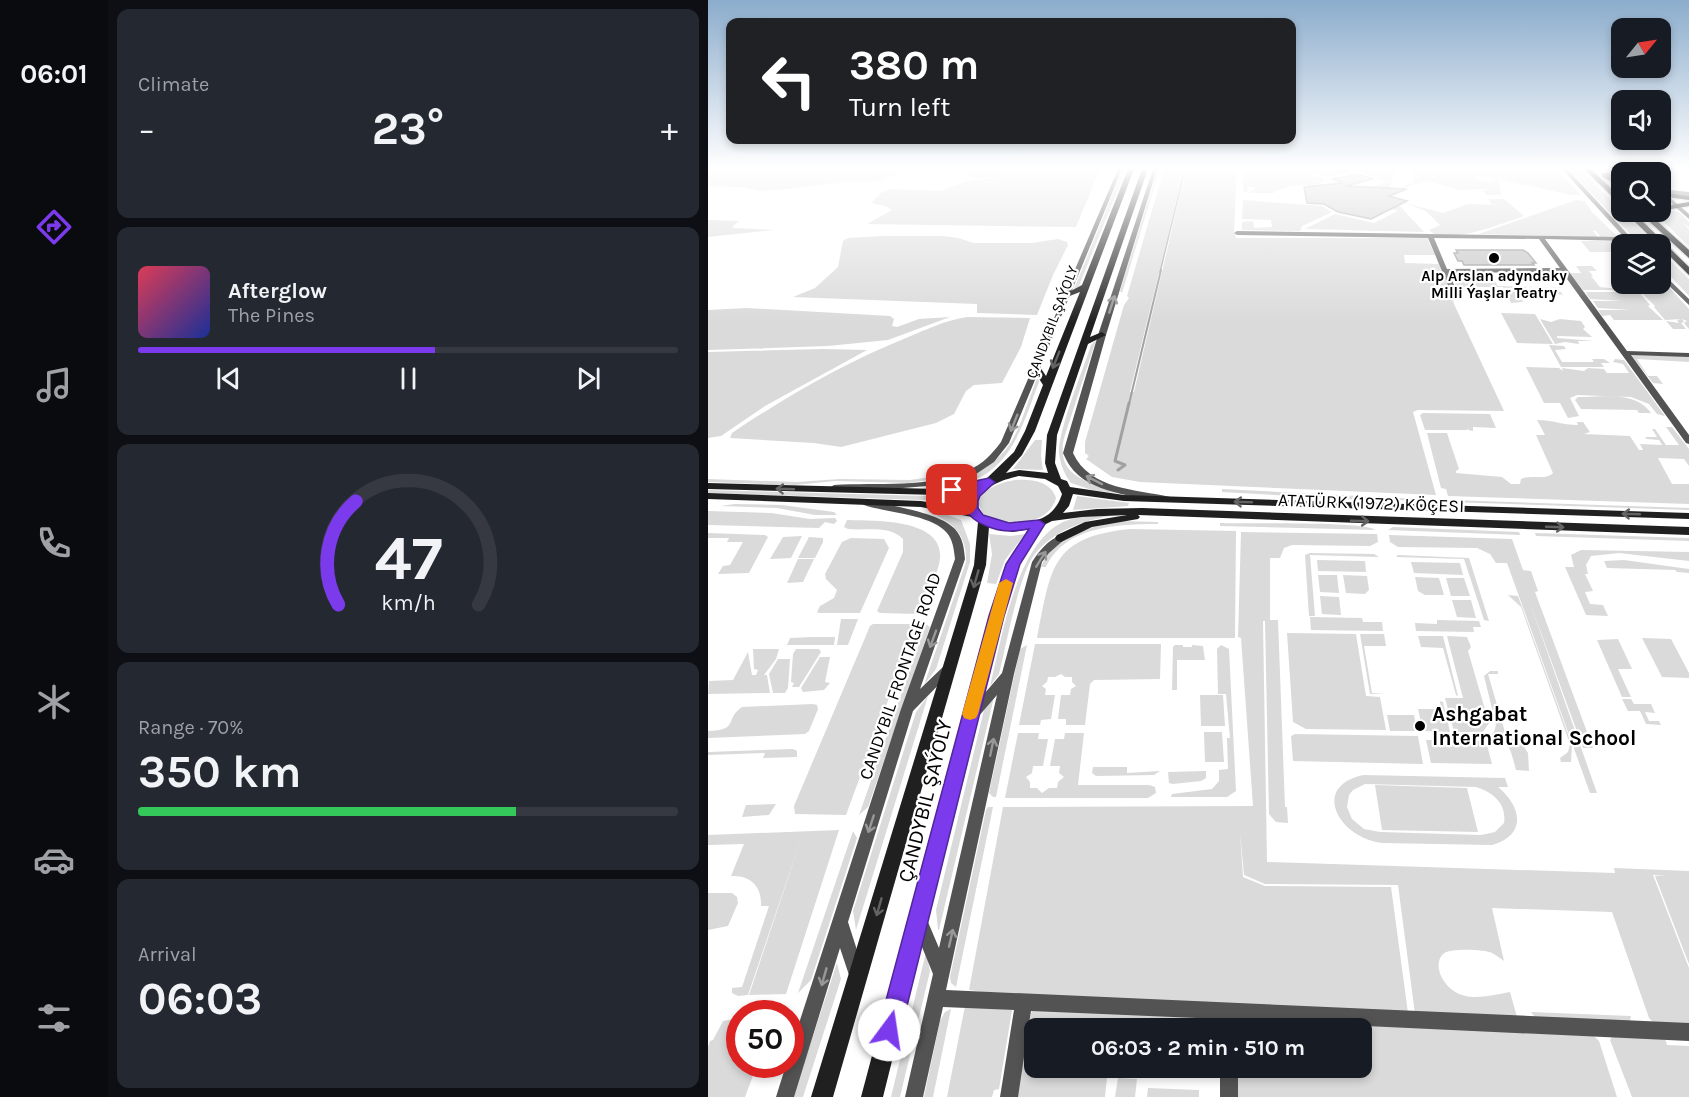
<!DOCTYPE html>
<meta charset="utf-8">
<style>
:root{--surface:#171b24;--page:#242831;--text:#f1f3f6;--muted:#9ea1a6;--line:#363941;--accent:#7c3aed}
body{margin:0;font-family:Karla,sans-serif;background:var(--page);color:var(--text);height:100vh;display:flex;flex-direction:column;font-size:22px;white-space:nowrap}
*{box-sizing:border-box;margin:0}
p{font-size:20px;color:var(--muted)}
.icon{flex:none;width:33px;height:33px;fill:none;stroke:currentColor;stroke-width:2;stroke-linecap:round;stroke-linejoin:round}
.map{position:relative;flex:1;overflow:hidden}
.sheet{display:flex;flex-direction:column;gap:9px;padding:9px;background:#0d0f14;width:600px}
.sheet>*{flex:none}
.top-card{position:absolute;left:18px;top:18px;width:570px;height:126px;border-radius:12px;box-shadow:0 3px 9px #0003;background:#202124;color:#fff;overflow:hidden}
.needle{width:39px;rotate:60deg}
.buttons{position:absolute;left:903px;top:18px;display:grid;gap:12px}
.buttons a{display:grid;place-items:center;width:60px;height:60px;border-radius:12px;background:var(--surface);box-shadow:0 3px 9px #0003;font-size:30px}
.speed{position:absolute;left:18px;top:1000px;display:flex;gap:12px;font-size:30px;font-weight:700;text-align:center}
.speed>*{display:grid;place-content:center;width:78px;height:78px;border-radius:50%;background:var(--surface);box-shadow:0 3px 9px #0003;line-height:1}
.speed .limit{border:9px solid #d22;background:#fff;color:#111}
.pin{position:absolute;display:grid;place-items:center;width:51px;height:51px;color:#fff;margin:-26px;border-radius:12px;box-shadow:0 3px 9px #0006}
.me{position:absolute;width:66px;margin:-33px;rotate:14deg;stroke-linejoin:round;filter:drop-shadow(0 0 4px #0008)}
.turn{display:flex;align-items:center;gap:21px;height:126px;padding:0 24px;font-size:27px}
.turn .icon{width:78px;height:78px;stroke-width:2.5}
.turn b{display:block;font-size:42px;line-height:51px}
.big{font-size:45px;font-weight:700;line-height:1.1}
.sheet .tile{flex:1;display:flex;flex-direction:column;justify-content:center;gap:9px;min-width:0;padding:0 21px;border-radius:12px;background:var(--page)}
.sheet .dial{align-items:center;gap:0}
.dial svg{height:156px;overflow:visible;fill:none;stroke:var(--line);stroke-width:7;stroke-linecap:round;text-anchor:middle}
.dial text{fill:var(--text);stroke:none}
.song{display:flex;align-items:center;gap:18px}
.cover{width:72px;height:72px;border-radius:9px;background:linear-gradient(135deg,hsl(350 70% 55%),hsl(230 70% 35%))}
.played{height:6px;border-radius:3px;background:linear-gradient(90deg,var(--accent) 55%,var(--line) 55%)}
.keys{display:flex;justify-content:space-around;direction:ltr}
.heat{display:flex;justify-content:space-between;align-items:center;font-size:33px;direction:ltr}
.charge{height:9px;border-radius:4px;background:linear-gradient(90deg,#34c759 70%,var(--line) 0)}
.trip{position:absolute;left:316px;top:1018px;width:348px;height:60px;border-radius:12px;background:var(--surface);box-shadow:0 3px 9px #0003;font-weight:700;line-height:60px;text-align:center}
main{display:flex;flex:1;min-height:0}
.tab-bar{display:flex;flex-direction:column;width:108px;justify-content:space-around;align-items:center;background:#090b0e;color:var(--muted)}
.tab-bar .icon{width:42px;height:42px}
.tab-bar .on{color:var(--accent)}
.tab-bar b{font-size:27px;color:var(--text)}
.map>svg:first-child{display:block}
</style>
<main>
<nav class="tab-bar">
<b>06:01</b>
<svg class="icon on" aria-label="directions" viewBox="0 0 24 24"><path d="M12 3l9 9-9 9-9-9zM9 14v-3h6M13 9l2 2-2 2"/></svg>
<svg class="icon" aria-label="music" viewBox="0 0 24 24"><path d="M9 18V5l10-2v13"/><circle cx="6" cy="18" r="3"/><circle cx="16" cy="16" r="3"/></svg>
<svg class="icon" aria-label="phone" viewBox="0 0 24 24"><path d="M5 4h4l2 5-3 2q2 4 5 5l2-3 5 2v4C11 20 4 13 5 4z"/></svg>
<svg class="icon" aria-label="climate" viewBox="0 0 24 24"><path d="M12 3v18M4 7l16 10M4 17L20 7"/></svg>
<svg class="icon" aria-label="car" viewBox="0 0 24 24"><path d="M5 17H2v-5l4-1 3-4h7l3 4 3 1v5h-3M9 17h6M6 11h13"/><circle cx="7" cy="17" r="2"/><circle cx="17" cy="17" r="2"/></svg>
<svg class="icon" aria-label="filters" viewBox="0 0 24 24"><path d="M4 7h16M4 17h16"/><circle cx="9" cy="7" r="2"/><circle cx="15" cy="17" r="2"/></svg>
</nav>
<section class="sheet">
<div class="tile"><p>Climate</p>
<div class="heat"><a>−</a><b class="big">23°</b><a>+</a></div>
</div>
<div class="tile">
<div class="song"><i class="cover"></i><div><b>Afterglow</b><p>The Pines</p></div></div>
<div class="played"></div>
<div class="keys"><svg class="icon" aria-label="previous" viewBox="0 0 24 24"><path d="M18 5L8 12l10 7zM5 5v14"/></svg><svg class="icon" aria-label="pause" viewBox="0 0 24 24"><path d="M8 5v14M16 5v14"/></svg><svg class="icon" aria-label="next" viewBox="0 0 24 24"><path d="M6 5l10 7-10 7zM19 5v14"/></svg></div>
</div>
<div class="tile dial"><svg viewBox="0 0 100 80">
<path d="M14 69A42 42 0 1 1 86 69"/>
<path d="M14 69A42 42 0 0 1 23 16" stroke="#7c3aed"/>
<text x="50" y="56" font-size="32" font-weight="700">47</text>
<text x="50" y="72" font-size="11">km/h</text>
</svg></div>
<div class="tile"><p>Range · 70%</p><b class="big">350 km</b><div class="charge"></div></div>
<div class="tile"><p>Arrival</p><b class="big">06:03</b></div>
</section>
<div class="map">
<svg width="981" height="1097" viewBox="0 0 981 1097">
<rect width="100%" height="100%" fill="#fff"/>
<path fill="#dadada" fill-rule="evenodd" d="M0 169H200L171 181 135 182 80 189 52 191 32 187 0 186Z
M209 169H392L368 227 159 224 184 210 177 206 163 203 174 192 182 189 232 191 260 181 296 177 264 178 259 172 253 171H206Z
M415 169H418L371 286 366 289Z
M450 169H452L414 293 412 291Z
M456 169H476L422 392H426L478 169H529L526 230 528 238H719L727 255H696L697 263 730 264 729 258 742 287 746 304 796 411 710 410 705 412 728 495 432 482 404 477 378 459 381 456 377 453V442L416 305 421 298 419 296Z
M535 169H590L617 180 611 184 580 186V188L566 191V193H541L548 187H539L541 189 538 193 535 191Z
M595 169H687L682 188 665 187 679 182 650 171 619 177Z
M700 169H742L770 175 765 178 781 182 785 180 772 176 791 180 793 195H779L774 190H780L778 189 752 190 719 181 690 189 705 182V171Z
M747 169H801L806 174 803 169H848L873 195H863Z
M860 169H872L947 244H932Z
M781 199H796L816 216C796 223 736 247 721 230L732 225 718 211 696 203 735 213 760 204 790 205 783 204Z
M535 200 614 206 624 212 594 226 592 231 534 230V222L545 221 546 228 564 227 563 220 534 219Z
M868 200 877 201 884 212 909 236 893 237 887 230 885 231 890 237 771 234Z
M690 204 716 232 597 229 627 214 666 223 690 211 672 205Z
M961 210 971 212 981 222V227L974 222 981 229V247L954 220 955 215Z
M0 220 31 221 24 227 26 228 66 230 0 237Z
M176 236H235L250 238 266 243H324L350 239 359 242 360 245 345 275 329 315 269 313V304L85 297 107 288 130 267 135 241 140 238Z
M873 241H916L919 244H914L913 252H882Z
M952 250 981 279V296L953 266Z
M868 266H884L889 271H881L885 276H883L892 287 921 290H875L862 273H873Z
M742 273 782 274 790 286 865 288 818 287 819 289 853 292 855 295 843 293 844 296 810 293 807 296 812 297 815 302 803 303 795 287H749Z
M918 284 940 285 945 290 942 291 945 294 948 290 943 285H959L981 309V329L976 323 979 321 974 319 976 322 973 323 978 329H965L958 321 971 323 969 320 973 319 957 320 946 307 947 306 933 292H931L942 305 940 306 955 320H906L902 315 894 316 890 310H923L890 308 885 301H915L882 299 878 294H880L876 292H924Z
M39 308 182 316 186 319 184 326 189 327 211 319 242 317 180 340 120 346 0 350V310Z
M793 313 827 314 845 344 809 343Z
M259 317 322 318 313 347 294 383 266 385 258 391 246 414 228 423 133 447 106 443 22 438 24 433C79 396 136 363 198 338 217 330 238 320 259 317Z
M832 319 843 322 852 319 873 321 877 327 875 329 884 337 849 336V338L886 341H870L871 344 857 342 847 344Z
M388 340 356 438C347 479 383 480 407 493L384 490 363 483C356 474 352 463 351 453 350 430 375 370 383 345Z
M841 345 856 346 858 349 847 350 854 362H886L884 359H896L902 363H893L896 367H853Z
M115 349 159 350 57 406 13 436 0 438V352Z
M923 355 981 356V362L929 359 940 376H949L955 384 945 383Z
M907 359 916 360 957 416 949 414 941 404 923 397 869 395 862 398 871 416 860 418 852 403H836L818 367 851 368 855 371 854 368 876 371 880 368 896 369 899 373H921L915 364 905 362Z
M330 376 331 382C313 429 302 476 246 486L245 482C309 460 307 433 330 376Z
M870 397C895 397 928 391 943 413H931L929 410 873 409 867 400Z
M715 413 782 414 788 428 765 427V431L760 430 759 428V430H717L712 415Z
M829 420C845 420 854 425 870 425L869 422H875L882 432 876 434 922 436 931 450H935L932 444 954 445 951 440 939 439 937 437H949L944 429H947L958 445H971L958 427H964L981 449V466L976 459 950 458 964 484H981V504L740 496 738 489 733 488 719 433H739L751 469 748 471V473L794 477 803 484H812L813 479C823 474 837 481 845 473L828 435H837Z
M327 440H334L333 456 335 470 305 469Z
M236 475 237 477 201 483 127 481 87 485 0 482V479L89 482 132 479 202 480Z
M307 480C323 479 343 481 348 498 341 526 295 529 275 514L270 503C276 487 292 483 307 480Z
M514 489 729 500V501L636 499 514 492Z
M0 490 218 496 241 494 237 503 216 500 0 493Z
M369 496 421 503 420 506 365 510Z
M741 500 981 508V510L742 502Z
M27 504 74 505 126 512 129 515H107L69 508 12 506Z
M0 511 63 513 102 519 127 518 129 521 126 524 117 522 111 528 0 525Z
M232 512 253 520 262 544V562L228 669 216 685 258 562C259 540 250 526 229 516Z
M410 515C379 519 347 529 327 554 311 573 298 647 291 674L282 686C294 639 307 545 355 522 371 515 392 516 410 515Z
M139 520C164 521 229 518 232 553 234 568 217 599 211 614L172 613 169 611 195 552V539C181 525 158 531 140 529L136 527Z
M411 521 450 522V524C410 524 357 526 338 567H333C345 536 382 527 411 521Z
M512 523C536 524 656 521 668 530L512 526Z
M685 527 811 532 812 535 680 530Z
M422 529 528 531 527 638H329C343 569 342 537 422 529Z
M533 532 669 534 670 542 662 546 584 545 576 548 572 558H562V620H570L577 807H579L580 823 568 822 561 814 557 621H555L559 862 907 873 906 868 981 871V964L947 876H959L945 875 981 968V1025L947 1024 941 1018 904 912 784 908 796 961C792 958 788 955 784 953 776 949 741 948 735 954 729 960 730 969 733 976 748 1005 775 997 802 992L809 1017 707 1014 690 885 557 884 536 875 532 832 535 877 557 886 683 887 700 1013 303 996 261 990 295 807 545 806 533 638 530 637Z
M0 533 57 535 60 537 41 573 10 574 15 566 22 565 35 542H19L21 538H0Z
M827 533 981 538V541L828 536Z
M281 534 303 536 317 534 297 560 288 584 279 583 284 554Z
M681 535 804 539 815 570 823 571 830 591 827 592 885 748H875L821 600 889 793H882L799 563H788L782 554 769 548 690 547 682 542Z
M94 536 83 558 62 559 75 537Z
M101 537 115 538V542L107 558H90Z
M143 538 176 539 181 548 152 613H111L109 612 112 606 126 598 129 590 118 579 117 574 134 542Z
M873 550 981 552V561L911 553 883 556 878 565 880 574H877L885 591 877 592 882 604 895 605 900 616 878 615 857 567H866L863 555Z
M602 553 666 554 671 557 602 555 607 616H601L597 555Z
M690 555 761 558 781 621 776 620 756 559 688 557Z
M90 559H106L95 582 79 583Z
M609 560 657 561 658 572 610 571Z
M916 560 981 569V573L969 572 967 570 899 568 896 561Z
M703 562 752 563 755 575 706 573Z
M610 575H629L631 593 612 592Z
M635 575 659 576 661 590 657 594 638 593Z
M707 577 731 578 736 595H717L710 591Z
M738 578H756L762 596H743Z
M800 595 810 596 864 745 863 762H853L852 758 860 752 862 744 813 607Z
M612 596 631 597 633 615 614 614Z
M744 600H763L768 618 749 617Z
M602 617 654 618 655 622H674L675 631 603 630Z
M133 619H150L140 645H129Z
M729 620 771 621 773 627H765L766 632 708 631 707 623 729 624Z
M165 624H208L138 815 87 814 86 806 162 626Z
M218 624 222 627 160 807 151 815Z
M579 633 648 634 658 696 672 697 678 730 598 729 585 722Z
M652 634H676L678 646H656L664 693 677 694H662Z
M710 636H735L750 696 748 695 735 648 713 647Z
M739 636 759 637 763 647 760 651 781 723 775 732H746L737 698H755Z
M104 637H127L126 645H79L82 638Z
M934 638 963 639 981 673V678L954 677Z
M910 639 924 669H910L923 697H914L889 640Z
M327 644H453L452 679 386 680 382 684 377 725H358V719H350L353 695H362L363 689 368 686 364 682V677H357L353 674 347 677H340L339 682 334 686 338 689 337 695H347L343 719 333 720 332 725H311Z
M319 645 288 797H285L281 793 312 649Z
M475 645V647H484V645L495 646 497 660H469V690H464L465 647 467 645Z
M513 645 521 649 528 791 519 797H463L464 794 504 789 511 781V770L520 769 519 738H522L518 694H510L509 649Z
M45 649H71L68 659 56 675H59L62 693 0 694 1 681 25 680 40 652 44 675H48L50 670 46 669Z
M88 649H111L113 652 91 687H84L86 683 83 682 85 654Z
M112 657H122L117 682 122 683 116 690 95 692 93 688Z
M70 659H82L80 688 77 693H65L61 674Z
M790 671V674H780L799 739H811L820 753 821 771 808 770C803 752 802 738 781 736L786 732 788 725 776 676 782 671Z
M492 695H515L517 726H493Z
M220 696 148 930 145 911 208 712Z
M286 697 231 930H230L228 910 276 710Z
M914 699H923L926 704H943L947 713 937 712 941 721H951L953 725 938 724 932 711H920Z
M732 701 735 702 742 732 715 731 710 709H733Z
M105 704 109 705 110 709 101 731 97 734 0 738V731C32 730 16 719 34 707Z
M679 715H706L709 731H682Z
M496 732H514L516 762H497Z
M310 733H331L330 739H340L335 766H325L324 773 318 777 322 782V788H329L334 793 341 788H349L350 782 356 777 351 773 352 766H342L347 739H356L357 733H376L370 785H441L447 787 448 793 440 798H297Z
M587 734 710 736 715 764 585 761 583 736Z
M718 740 778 741 784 764 723 763Z
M85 749 89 751V757L55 758 57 753 0 755V752Z
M385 767H419V773L452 771 446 775 388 776 384 773Z
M498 771V778L493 781 465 784 461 783 460 772Z
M655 775 797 778 800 787H790C814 807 819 835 784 845L674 843C631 838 602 787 655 775ZM657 784 768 787C785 792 799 804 796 823L787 832 773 835 672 832 656 829 644 819 639 807 641 795 645 790Z
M667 785 759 788 770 832 674 830Z
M68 804 61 815 34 817 38 805Z
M280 807H285L248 987 243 983 242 977 278 810Z
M131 830 78 994 41 995 94 836 40 995 30 996 24 993V988L34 987 61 906H53C54 887 43 875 23 876L36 844 0 845V835Z
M145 831 149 838 103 980 90 993Z
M0 893H24L29 897 30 903 20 926 0 930Z
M218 952 222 971 192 1097H183Z
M129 963 133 979 95 1097H85Z
M257 1006 304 1010 291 1089 286 1090 284 1097H239Z
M243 1009 225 1097H216L232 1021 237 1012Z
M324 1009 514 1019V1029H327V1068H400L397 1097H307Z
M823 1012 923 1016 922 1022 829 1020Z
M31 1018 32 1065H49L37 1097H0V1047L2 1041 5 1040 15 1021Z
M564 1021 886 1036 891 1041 909 1097H529V1068H654V1029H564Z
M904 1037 957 1038 959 1045 981 1046V1097H924L902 1040Z
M410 1078 429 1079 427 1097H407Z
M440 1088 491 1090V1097H439Z"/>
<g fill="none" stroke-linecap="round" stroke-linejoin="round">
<path stroke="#a1a1a1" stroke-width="1.5" d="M452 272 477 169"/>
<path stroke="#a1a1a1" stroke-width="2" d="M421 404 453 270"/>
<path stroke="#a1a1a1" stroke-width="3" d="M410 470 417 465 407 461 421 403"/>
</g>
<path fill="#c3c3c3" stroke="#979797" stroke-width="1.5" d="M650 174 665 179 638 186 699 189 681 196 699 201 663 219 630 212 616 204 599 203 596 187 634 183 625 179Z
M748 250H815L820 253 828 263H824L826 265H756L754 261H750L746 253H750Z"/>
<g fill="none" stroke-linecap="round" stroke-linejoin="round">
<g stroke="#dbdbdb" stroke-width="3">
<path id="primary" d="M876 169H883L914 199V206Z
M894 173H900L914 181V186L894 177Z
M952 192 981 196V200L952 196Z
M981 202V206L952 211V207Z
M917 212H925L981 267V275Z
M931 212H939L981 250V258Z"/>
</g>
<path fill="#535353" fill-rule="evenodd" d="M410 169H414L301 443 286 462 268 474 247 482 219 486 195 488 123 490 121 488 126 485C168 482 223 489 261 470 275 464 284 454 293 442Z
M445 169H449L398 335 365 453C382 490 428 489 462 497L464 499 459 502C430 497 380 493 362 466 359 462 357 457 355 453L390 335Z
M854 169H859L926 241 923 243 919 241 837 239 919 351 981 353V357L923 355 981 435V444L978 443 854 272 741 273 746 285 743 287 740 285 720 238 529 235 526 233 529 231 916 237ZM726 238 831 239 852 268 739 269Z
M952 189 981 192V196L952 193Z
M959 195 981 214V219L957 198Z
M952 271 981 299V305L952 277Z
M159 500C182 506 231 512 247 529 255 538 256 548 257 559L212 689 236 666H244L246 669 205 711 140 922 157 975 155 981 149 983 143 981 132 948 86 1097H68L78 1065H82V1051L193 709 247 559C246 550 245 540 239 533 223 514 179 513 156 505L154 503 156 501Z
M353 535 358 538 341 553 334 562 306 674 238 990 981 1023V1041L530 1020V1029H512V1019L323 1011 310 1097H292L306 1010 235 1007 215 1097H197L225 974 203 920 205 915 211 913 217 915 231 948 289 695 270 717 265 719 260 717 259 714 294 673 324 562C331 551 340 540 353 535Z
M512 1068H530V1097H512Z"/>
<path fill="#202020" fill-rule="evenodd" d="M420 169H426L327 431 314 455 298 473 311 470 340 473 337 463 339 435 434 169H440L382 337 394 332 398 335 380 344 349 435 347 463 353 479 359 481 362 487 416 495 981 513V519L416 501 365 494 361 506 355 513 389 509 434 508 981 527V535L430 515 432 517 430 519 384 527 353 542 349 541 347 538 349 535 377 522 419 515 374 517 344 521 336 525 311 564 295 616 175 1097H153L281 616 299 564 322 529 305 532 281 527 278 565 125 1097H103L266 565 270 522 264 517 213 507 0 499V493L213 501 259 509 257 501 266 488 230 495 0 489V483L230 489 278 479 306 452 317 431 335 385 325 369 329 366 332 367 338 376 372 292 359 297 355 295 374 285ZM311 476 337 479 350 486 354 494C351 503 348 508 341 514 322 528 272 532 269 501 278 485 294 480 311 476Z
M922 169H929L932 172H926Z"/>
<use href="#primary" fill="#000" fill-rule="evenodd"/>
</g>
<defs><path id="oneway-shaft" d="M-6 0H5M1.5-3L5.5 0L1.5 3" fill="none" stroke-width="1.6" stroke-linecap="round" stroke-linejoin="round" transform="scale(1.5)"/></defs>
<g stroke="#989898">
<use href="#oneway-shaft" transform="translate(404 304) rotate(-72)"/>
<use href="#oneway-shaft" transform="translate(306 423) rotate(112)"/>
<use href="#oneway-shaft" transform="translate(386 480) rotate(-153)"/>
<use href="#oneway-shaft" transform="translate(333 559) rotate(-58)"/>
<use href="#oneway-shaft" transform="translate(225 639) rotate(110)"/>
<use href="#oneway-shaft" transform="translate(284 747) rotate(-78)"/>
<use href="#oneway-shaft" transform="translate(163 824) rotate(108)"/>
<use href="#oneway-shaft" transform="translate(243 938) rotate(-77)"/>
<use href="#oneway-shaft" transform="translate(116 977) rotate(106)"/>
</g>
<g stroke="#636363">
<use href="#oneway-shaft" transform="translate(348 360) rotate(112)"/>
<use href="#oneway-shaft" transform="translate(77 489) rotate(-178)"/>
<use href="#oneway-shaft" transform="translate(535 502) rotate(-178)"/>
<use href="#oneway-shaft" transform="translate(923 514) rotate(-178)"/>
<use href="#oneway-shaft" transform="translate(652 521) rotate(2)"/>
<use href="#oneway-shaft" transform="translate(847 527) rotate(2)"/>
<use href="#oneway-shaft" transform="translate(268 579) rotate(106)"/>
<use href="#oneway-shaft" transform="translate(171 907) rotate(106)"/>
</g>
<linearGradient id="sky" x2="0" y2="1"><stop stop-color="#8baccc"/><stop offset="0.52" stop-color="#fff"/><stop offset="1" stop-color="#fff" stop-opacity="0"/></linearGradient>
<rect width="981" height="323" fill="url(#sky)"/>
<path fill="#7c3aed" stroke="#51269a" stroke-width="1.5" d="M281 478 287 482 272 496 270 501V508L275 515 301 523 331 520 337 524 312 564 296 616 193 1030 189 1038 181 1041 173 1038 170 1030 281 616 298 564 321 529C315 530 308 531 301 531 280 531 241 513 264 489L244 494 237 490 239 487Z"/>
<path fill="#f59e0b" d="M298 579 305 583 270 714 268 718 262 720 256 718 254 714 291 583Z"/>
<g fill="#000" stroke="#fff" stroke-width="2">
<circle cx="786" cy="258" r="6"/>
<circle cx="712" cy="726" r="6"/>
</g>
<g text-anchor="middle" stroke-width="4.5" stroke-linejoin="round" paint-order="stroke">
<g font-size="15" font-weight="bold" fill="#000" stroke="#fff">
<text x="786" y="281">Alp Arslan adyndaky<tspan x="786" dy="17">Milli Ýaşlar Teatry</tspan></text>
</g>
<g font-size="15" fill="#000" stroke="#fff">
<text transform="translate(344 322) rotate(-69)" y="5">ÇANDYBIL ŞAÝOLY</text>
</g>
<g font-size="18" fill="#000" stroke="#fff">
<text transform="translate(663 503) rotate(2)" y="6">ATATÜRK (1972) KÖÇESI</text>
<text transform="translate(192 676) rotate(-71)" y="6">CANDYBIL FRONTAGE ROAD</text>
</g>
<g font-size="21" font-weight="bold" fill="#000" stroke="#fff" text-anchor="start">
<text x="724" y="721">Ashgabat<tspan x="724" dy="24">International School</tspan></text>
</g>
<g font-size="21" fill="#000" stroke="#fff">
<text transform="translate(217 801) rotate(-76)" y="7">ÇANDYBIL ŞAÝOLY</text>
</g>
</g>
</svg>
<div class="buttons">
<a><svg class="needle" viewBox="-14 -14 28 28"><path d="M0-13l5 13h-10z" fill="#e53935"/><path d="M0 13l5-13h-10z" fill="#9ea1a6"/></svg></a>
<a><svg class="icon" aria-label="sound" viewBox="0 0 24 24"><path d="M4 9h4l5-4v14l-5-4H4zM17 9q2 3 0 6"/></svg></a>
<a><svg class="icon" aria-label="search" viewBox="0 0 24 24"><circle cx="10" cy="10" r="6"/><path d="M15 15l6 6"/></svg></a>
<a><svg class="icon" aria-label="layers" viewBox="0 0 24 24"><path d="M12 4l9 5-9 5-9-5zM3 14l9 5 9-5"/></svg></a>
</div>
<div class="speed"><div class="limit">50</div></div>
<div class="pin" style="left:244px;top:490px;background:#d93025"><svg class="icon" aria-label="arrive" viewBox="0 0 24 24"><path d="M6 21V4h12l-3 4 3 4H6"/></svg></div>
<svg class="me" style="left:181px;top:1030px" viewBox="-20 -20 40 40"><circle r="19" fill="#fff"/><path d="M0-13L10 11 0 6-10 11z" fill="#7c3aed"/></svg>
<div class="trip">06:03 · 2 min · 510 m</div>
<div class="top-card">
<div class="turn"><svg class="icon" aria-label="left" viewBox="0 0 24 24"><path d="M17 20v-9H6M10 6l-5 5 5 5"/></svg><div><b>380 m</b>Turn left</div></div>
</div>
</div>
</main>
